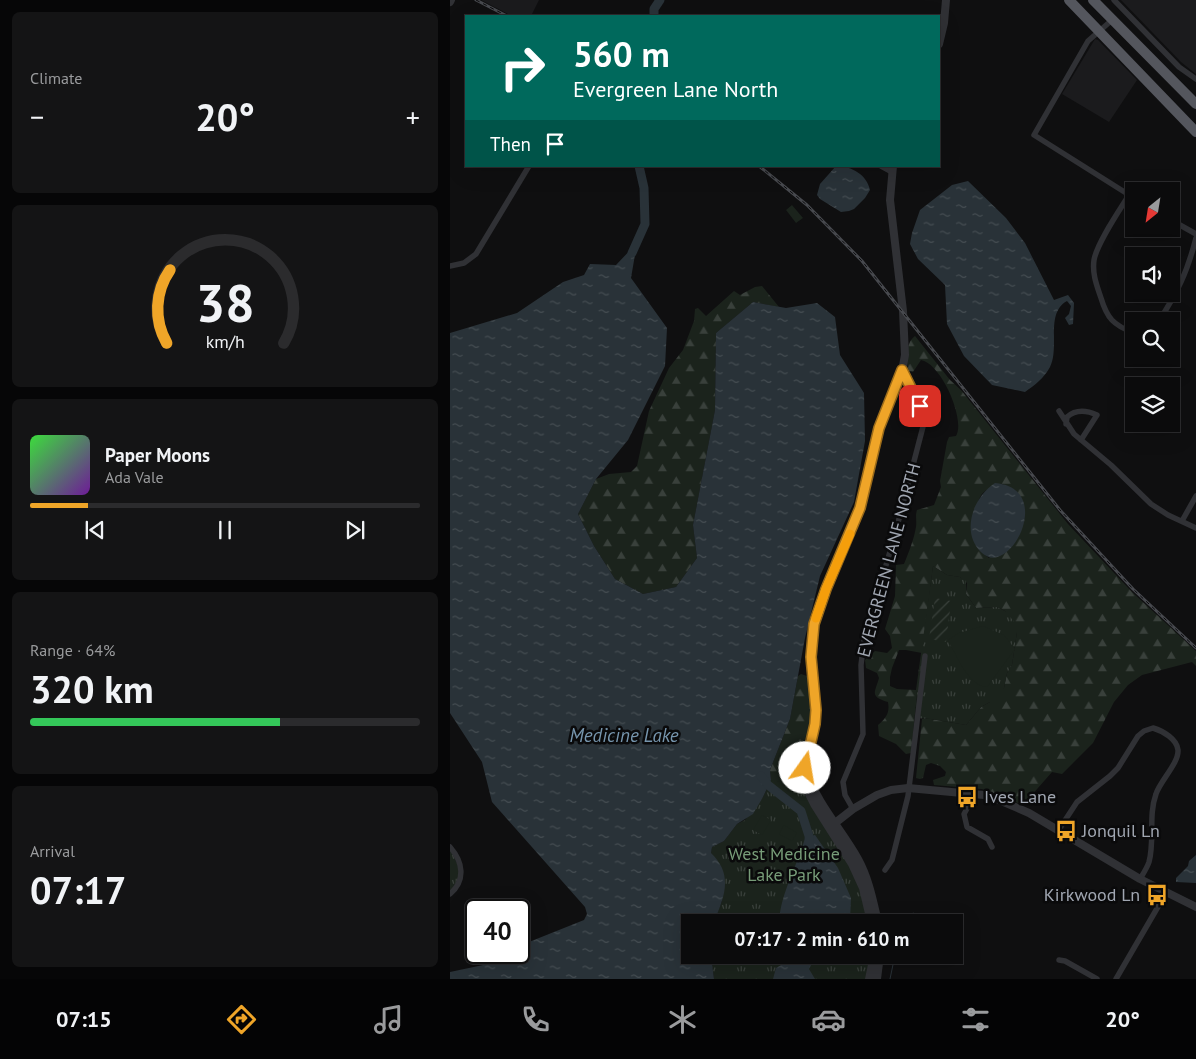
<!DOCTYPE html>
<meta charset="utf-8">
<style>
:root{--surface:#0b0b0c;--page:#141415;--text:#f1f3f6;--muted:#9a9b9d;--line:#2b2b2d;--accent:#efa528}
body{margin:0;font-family:"PT Sans",sans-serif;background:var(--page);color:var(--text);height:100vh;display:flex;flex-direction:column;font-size:19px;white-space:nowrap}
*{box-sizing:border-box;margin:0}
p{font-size:16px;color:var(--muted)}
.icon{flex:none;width:28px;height:28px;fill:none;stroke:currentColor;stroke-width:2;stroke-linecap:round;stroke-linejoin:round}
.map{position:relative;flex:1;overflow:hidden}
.panel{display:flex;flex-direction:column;gap:12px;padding:12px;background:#060607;width:450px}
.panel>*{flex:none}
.hud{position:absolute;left:15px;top:15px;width:475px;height:152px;border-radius:0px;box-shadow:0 5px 20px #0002,0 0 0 1px var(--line);background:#00695c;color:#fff;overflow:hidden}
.needle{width:32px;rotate:210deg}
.controls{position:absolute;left:675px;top:182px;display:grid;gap:10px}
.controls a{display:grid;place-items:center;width:55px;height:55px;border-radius:0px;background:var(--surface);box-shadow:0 5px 20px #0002,0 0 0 1px var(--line);font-size:25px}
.speed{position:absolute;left:15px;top:899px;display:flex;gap:10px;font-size:25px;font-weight:700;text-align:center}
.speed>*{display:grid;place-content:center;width:65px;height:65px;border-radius:50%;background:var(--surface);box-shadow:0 5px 20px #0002,0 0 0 1px var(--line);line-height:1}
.speed .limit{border:2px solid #111;border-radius:8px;background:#fff;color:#111}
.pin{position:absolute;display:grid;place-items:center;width:42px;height:42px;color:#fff;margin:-21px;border-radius:10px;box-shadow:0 2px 8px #0006}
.me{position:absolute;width:55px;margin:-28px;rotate:13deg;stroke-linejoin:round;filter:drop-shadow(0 0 4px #0008)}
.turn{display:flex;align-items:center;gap:18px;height:105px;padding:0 25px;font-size:22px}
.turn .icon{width:65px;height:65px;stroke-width:2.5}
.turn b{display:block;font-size:35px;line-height:42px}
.then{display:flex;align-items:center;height:48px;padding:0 25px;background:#0003;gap:10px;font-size:19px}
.big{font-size:38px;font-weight:700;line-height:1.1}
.panel .card{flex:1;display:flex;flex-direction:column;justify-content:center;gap:8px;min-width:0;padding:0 18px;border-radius:8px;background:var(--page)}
.panel .dial{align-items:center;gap:0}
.dial svg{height:130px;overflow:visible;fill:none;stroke:var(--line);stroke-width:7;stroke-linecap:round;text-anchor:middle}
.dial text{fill:var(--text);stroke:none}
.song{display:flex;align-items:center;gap:15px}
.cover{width:60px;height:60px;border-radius:8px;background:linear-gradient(135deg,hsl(120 70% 55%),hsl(280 70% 35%))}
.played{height:5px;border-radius:2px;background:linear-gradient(90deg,var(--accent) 15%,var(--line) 15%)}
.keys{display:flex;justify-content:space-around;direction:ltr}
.heat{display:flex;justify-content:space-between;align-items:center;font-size:28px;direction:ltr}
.charge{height:8px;border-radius:4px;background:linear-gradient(90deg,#34c759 64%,var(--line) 0)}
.trip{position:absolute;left:231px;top:914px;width:282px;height:50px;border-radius:0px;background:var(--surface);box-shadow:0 5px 20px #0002,0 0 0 1px var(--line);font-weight:700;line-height:50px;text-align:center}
.tabs{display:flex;height:80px;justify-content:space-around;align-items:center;background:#040405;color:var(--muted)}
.tabs .icon{width:35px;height:35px}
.tabs .current{color:var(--accent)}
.tabs b{font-size:22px;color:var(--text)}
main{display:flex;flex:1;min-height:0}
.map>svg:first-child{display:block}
</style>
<main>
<section class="panel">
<div class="card"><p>Climate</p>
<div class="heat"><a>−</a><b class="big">20°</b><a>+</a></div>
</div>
<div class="card dial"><svg viewBox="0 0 100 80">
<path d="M14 69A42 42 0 1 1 86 69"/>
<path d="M14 69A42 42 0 0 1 16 24" stroke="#efa528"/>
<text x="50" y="56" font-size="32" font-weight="700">38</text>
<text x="50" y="72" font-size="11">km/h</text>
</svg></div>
<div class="card">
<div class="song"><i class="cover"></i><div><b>Paper Moons</b><p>Ada Vale</p></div></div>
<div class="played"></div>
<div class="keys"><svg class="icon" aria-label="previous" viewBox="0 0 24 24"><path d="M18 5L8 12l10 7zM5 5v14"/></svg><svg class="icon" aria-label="pause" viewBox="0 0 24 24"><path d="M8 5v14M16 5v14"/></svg><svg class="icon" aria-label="next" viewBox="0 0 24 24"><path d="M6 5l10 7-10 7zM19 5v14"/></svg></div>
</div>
<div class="card"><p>Range · 64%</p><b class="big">320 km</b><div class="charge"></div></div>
<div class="card"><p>Arrival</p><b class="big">07:17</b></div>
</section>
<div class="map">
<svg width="746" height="979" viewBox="0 0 746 979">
<defs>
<pattern id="forest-firs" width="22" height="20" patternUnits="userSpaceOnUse" patternTransform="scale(1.25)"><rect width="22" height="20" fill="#1b231c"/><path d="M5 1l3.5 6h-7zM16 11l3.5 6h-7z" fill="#39403b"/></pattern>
<pattern id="park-tufts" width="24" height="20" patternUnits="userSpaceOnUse" patternTransform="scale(1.25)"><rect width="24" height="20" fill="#1b231c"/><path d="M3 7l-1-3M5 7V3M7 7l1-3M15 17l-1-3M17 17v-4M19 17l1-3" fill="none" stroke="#39403b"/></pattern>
<pattern id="garden-furrows" width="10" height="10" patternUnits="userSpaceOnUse" patternTransform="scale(1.25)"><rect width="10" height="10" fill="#1b231c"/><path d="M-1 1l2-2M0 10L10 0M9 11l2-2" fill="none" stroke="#39403b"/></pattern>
<pattern id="water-ripples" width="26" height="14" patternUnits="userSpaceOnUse" patternTransform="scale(1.25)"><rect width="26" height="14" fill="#293238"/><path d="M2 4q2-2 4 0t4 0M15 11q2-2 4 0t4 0" fill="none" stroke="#454d52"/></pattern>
</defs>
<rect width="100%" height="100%" fill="#0f0f10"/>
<path fill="#1b1b1d" d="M31 0H89L81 16H62Z
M671 0H746V74L731 62Z
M645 39 648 40 687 80 659 122 612 94Z"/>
<path fill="url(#forest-firs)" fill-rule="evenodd" d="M312 286 329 307 303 302 266 333 265 410 243 525 247 558 226 587 193 594 165 579 144 546 128 514 146 479 159 474 181 472 187 466 199 411 219 368 233 350 244 321 245 309 248 308 256 316 284 291 290 295 305 287Z
M465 336 500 380 511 390 618 524 682 592 746 651V666L742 662 692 675 678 685 664 702 643 743 612 774 602 772 573 805 532 789 484 785 483 780 495 776 496 772 490 766 481 763 476 765 473 778 470 779 466 778 472 719H481L516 725 531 707 540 702 554 688 557 673 562 665 567 632 555 611 547 607 526 608 516 594 517 583 510 577 497 575 483 566 472 653 456 650H449L442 668 440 677V686L447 689 466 690 467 694 461 753 456 754 446 744 429 736 428 725C436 718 440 713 438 702 419 696 425 693 429 678L427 673 416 668 415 660 425 651 437 653 442 648 440 636 435 629 445 596 446 565 454 564C459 552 464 539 466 527 467 521 465 516 467 510L484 505 491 487 490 481 497 442 499 437 506 436C516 420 491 363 471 360L463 372 459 371C455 361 456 342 465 336ZM552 484 565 490 573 502 575 512 574 522 539 558C518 545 518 522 528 502 529 499 531 494 534 492 538 488 547 486 552 484Z
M351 674 357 676C374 709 342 761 355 786L323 781 321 780 320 770 340 719 348 676Z"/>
<path fill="url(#park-tufts)" d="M483 566 497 575 510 577 516 581V594L526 608 547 607 555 611 567 625V632L562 665 557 673 554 688 549 701 546 703 540 702 531 707 516 725 481 719 465 718 467 695 466 690Z
M321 780 355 786 402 864 420 922H264L272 901 261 853 262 847 274 841 287 824 295 820 313 797Z
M0 847 11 873 0 894Z
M261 955H424L419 979H264Z"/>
<path fill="url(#garden-furrows)" d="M485 598 501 601 496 642 479 639Z"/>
<path fill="#1b231c" d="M342 205 353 218 346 223 336 210Z
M533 626 554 635 565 649 537 687C519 687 505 653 498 640L509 633Z
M312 815 321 820 312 835 303 830Z
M334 825 347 833 342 841 329 834Z"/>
<path fill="url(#water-ripples)" d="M386 166C402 166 417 175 420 190L415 198 404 209 399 211 391 212 370 199 367 195 370 184Z
M518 181 556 218 575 243 604 300 618 295 624 303 623 324 619 325 615 318 619 314 621 306 617 301C595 313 610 347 600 367 594 378 585 385 575 392L542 385 514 356 497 324 495 285 468 259 460 244 462 233 470 210 502 185Z
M187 243 181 278 217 328 215 366 178 440 146 479 128 514 144 546 165 579 193 594 226 587 247 558 243 525 265 410 266 333 303 302 336 308 367 303 385 317 390 355 414 393 415 441 404 502 370 576 355 638 340 719 320 770 321 780 313 797 303 814 287 824 274 841 262 847 261 853C284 875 274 897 264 922H240V955H261L264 979H0V972L38 964 58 953 69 952V946L134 920 137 914 135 907 42 802 32 762 0 713V333L67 313 113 282 134 275 140 264 166 265Z
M545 483C606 488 560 579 532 553 510 533 523 497 545 483Z
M365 835 388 868 401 898 400 922H329C331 892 347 867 355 838Z
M746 855V883L726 882V878L738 866 739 861Z
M340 955H386L379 964H374L367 960 362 963 359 969 365 979H323L326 968 335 963H340L342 957Z"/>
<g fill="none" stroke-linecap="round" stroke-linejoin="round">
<path stroke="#293238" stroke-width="1" d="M458 922 463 913
M440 979 445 955"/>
<path stroke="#293238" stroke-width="9" d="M204 16V9L210 0
M182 253 195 224 194 188 189 166
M311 776 318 785 351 811 359 836 360 848"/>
<path stroke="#303135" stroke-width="5.5" d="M664 0 729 67 746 79
M662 20 638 41 584 135 684 198
M431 166 442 172
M679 195C669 211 647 243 644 260 642 274 647 286 651 298 657 318 663 325 684 333
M721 220 746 234
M0 266 14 263 26 254 79 166
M709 321C728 291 737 273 746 238
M609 411 624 434 661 465 701 504 718 515 746 528
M616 424 617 417C626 409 636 410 647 415L631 440
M732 521 746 496
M525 794 514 814 517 827 538 839 542 847
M403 809 395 795 393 782 413 734 411 665 414 640 444 538 475 419 473 410 452 371
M608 831 627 802 660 776 668 768 688 736 694 731 703 728C713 731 727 739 728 750 729 763 710 781 706 794 698 816 705 840 699 862 697 868 693 874 690 879
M0 847C13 862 16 880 0 894
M435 870 442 860 458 796 475 656
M609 960 615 961 647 979
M666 979 716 893"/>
<path stroke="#303135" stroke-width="8" d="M0 2 1 0
M489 44 494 23 496 0
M357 772C367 804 392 830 408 859 419 879 423 901 428 922
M380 827 403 809 427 795 441 790 458 788 534 795 549 800 579 813 690 879 746 907
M421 922 413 888 402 864 364 804 355 786V781L357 758 365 724 366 710 361 657 364 623 375 589 411 508 429 428 452 371 455 355 453 311 440 200 443 166
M419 979 424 955
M427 979 430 955"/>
<path stroke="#54565d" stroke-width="10" d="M619 0 746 132
M643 0 746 104"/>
<g stroke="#47494e" stroke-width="3">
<path id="rail" d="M26 0 57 16
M309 166 357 205 412 261 610 510 683 589 746 648"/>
</g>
<use href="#rail" stroke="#0a0a0b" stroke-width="1" stroke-dasharray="4" stroke-linecap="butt"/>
</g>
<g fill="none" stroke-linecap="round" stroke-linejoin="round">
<g stroke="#9b6b1a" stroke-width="12">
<path id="route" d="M355 768 365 724 366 710 361 657 364 624 376 589 410 508 429 428 452 370 470 406"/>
</g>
<use href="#route" stroke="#efa528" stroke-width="9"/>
<path stroke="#f59e0b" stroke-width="9" d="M366 618 376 589 400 534"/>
</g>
<defs>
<g id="bus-bare" transform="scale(1.725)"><path d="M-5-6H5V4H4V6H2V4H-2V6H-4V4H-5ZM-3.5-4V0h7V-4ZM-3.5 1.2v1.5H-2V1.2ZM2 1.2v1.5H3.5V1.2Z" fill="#efa528" stroke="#0a0a0b" stroke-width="2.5" paint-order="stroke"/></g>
</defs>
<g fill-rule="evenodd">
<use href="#bus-bare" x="517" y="797"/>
<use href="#bus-bare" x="616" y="831"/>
<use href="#bus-bare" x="707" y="895"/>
</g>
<g text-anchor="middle" stroke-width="5" stroke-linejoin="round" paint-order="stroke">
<g font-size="18" fill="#a0a6b1" stroke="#0a0a0b">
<text transform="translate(439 560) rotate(-75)" y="6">EVERGREEN LANE NORTH</text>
</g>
<g font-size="18" fill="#a0a6b1" stroke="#0a0a0b" text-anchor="start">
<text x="534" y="803">Ives Lane</text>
<text x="632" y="837">Jonquil Ln</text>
<text x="690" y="901" text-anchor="end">Kirkwood Ln</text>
</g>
<g font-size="18" fill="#779c78" stroke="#0a0a0b">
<text x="334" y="860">West Medicine<tspan x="334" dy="21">Lake Park</tspan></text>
</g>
<g font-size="19" font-style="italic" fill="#7695ad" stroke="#0a0a0b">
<text x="174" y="742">Medicine Lake</text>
</g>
</g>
</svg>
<div class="controls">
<a><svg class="needle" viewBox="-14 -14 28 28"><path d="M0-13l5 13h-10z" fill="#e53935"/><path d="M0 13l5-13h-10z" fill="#9a9b9d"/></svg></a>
<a><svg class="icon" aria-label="sound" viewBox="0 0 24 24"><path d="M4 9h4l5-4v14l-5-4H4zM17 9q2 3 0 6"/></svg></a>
<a><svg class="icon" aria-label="search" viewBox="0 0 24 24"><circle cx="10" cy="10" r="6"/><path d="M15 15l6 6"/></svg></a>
<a><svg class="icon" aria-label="layers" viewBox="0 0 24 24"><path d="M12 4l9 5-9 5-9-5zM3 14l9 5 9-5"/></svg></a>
</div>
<div class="speed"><div class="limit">40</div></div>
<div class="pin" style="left:470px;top:406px;background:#d93025"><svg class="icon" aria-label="arrive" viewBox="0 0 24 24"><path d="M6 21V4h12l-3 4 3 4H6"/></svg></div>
<svg class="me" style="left:355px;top:768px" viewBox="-20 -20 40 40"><circle r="19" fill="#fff"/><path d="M0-13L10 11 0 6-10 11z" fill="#efa528"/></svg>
<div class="trip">07:17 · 2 min · 610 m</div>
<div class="hud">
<div class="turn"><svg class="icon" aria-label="right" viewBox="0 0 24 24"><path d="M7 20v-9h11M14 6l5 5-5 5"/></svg><div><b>560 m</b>Evergreen Lane North</div></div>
<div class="then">Then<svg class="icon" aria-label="arrive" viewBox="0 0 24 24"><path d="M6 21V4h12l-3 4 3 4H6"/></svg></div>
</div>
</div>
</main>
<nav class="tabs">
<b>07:15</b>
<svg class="icon current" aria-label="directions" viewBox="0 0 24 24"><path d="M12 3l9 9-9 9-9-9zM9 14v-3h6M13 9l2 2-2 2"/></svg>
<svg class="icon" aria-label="music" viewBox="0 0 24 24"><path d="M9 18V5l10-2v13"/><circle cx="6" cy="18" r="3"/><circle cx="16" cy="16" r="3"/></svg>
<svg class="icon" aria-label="phone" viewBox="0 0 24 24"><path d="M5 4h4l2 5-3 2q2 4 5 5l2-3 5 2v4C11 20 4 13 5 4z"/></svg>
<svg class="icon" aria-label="climate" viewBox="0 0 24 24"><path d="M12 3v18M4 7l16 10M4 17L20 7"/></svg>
<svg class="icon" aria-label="car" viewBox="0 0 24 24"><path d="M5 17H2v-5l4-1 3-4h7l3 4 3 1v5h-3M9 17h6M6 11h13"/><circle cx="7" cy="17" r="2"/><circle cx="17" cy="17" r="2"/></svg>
<svg class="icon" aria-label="filters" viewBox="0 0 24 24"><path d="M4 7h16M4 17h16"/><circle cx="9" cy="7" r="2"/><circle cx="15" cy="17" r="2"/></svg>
<b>20°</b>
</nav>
